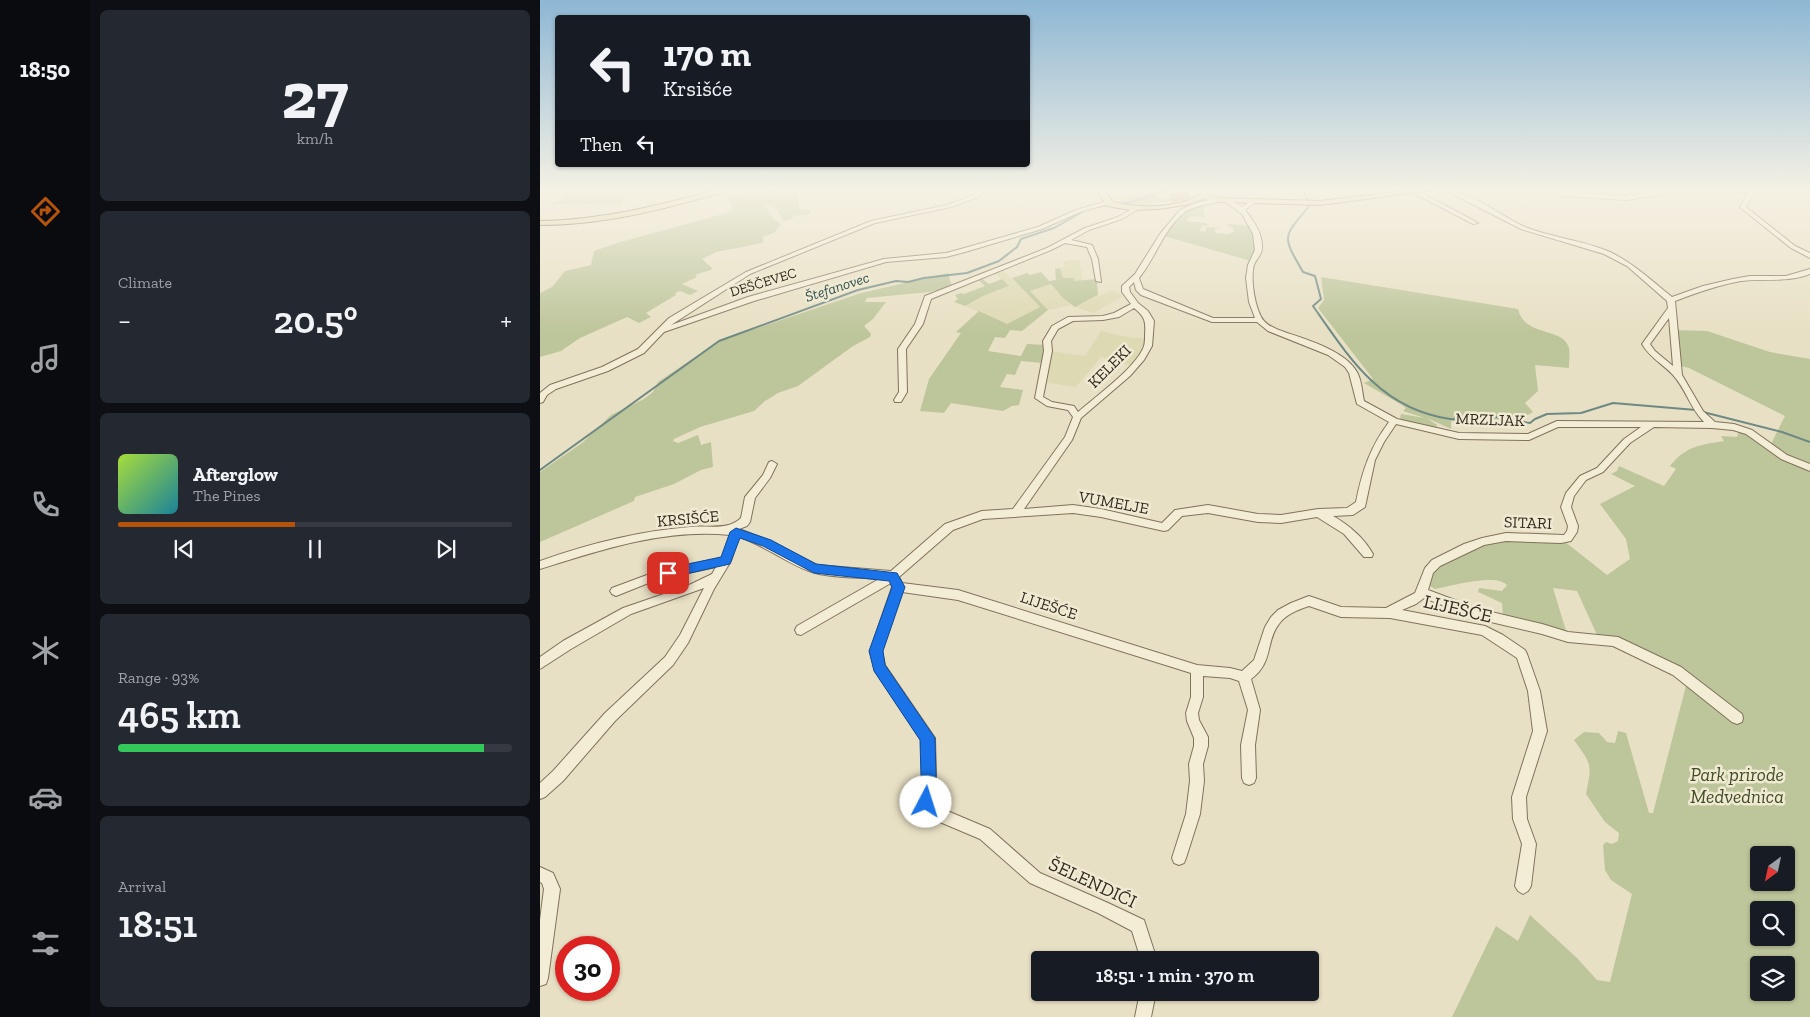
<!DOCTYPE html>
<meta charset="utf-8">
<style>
:root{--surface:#171b24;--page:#242831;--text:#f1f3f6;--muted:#9ea1a6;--line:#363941;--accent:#b45309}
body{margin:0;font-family:"Zilla Slab",serif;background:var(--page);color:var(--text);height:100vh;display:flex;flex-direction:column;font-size:19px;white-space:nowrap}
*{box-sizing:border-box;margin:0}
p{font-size:16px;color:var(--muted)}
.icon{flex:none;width:28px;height:28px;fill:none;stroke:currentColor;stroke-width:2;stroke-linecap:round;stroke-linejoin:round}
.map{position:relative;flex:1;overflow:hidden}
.drawer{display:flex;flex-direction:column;gap:10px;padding:10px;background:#0d0f14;width:450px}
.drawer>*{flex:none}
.hud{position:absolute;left:15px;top:15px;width:475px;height:152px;border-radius:5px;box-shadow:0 1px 4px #0004;background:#171b24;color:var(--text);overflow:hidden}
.needle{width:32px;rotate:213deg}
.tools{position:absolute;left:1210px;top:846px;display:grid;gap:10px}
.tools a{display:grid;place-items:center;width:45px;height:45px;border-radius:5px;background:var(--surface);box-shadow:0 1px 4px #0004;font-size:25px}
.speed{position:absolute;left:15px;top:936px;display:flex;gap:10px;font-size:25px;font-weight:700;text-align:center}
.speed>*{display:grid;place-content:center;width:65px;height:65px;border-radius:50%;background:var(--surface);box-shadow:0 1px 4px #0004;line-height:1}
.speed .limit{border:8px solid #d22;background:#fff;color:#111}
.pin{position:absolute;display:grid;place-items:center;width:42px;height:42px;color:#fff;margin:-21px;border-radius:10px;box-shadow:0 2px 8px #0006}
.me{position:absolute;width:55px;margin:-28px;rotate:5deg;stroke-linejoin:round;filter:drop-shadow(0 0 4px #0008)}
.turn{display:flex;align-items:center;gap:18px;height:105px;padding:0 25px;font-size:22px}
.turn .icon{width:65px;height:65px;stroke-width:2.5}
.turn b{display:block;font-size:35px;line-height:42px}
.then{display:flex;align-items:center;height:48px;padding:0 25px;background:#0003;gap:10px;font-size:19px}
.big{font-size:38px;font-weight:600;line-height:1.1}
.drawer .widget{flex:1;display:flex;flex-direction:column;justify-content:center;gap:8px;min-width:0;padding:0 18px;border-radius:8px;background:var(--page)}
.drawer .dial{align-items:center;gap:0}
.dial b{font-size:65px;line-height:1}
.song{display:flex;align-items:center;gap:15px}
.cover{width:60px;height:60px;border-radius:8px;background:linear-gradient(135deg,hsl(80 70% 55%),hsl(190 70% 35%))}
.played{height:5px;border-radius:2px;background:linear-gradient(90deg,var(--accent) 45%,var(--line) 45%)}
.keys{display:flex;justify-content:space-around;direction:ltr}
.heat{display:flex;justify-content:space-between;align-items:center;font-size:28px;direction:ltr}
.charge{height:8px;border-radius:4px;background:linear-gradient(90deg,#34c759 93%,var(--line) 0)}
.trip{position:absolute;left:491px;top:951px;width:288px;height:50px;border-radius:5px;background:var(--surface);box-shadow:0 1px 4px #0004;font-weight:600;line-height:50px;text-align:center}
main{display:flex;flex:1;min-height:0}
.tab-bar{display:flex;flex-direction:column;width:90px;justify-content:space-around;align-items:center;background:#090b0e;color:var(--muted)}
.tab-bar .icon{width:35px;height:35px}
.tab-bar .on{color:var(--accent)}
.tab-bar b{font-size:22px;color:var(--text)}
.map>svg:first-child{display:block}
</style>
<main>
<nav class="tab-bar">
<b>18:50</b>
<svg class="icon on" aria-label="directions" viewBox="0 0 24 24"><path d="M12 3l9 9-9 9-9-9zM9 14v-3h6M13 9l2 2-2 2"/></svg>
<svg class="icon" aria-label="music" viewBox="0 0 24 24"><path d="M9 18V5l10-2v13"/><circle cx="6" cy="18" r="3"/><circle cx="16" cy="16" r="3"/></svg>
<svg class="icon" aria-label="phone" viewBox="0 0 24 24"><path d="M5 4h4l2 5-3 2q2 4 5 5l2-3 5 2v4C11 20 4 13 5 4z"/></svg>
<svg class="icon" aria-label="climate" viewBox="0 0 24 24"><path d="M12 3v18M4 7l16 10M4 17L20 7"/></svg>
<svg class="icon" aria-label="car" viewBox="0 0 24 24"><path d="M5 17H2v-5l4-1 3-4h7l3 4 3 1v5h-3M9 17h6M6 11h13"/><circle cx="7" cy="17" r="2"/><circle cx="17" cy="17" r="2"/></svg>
<svg class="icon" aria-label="filters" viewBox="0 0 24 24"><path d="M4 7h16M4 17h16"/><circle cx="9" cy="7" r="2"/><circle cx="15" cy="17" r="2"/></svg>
</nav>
<section class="drawer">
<div class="widget dial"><b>27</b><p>km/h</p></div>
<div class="widget"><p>Climate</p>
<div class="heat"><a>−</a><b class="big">20.5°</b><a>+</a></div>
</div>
<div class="widget">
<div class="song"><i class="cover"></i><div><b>Afterglow</b><p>The Pines</p></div></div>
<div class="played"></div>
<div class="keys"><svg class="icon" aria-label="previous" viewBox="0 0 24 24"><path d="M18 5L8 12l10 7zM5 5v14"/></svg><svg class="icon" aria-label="pause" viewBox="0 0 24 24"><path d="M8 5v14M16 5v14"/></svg><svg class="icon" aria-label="next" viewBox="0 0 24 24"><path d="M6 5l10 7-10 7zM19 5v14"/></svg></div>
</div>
<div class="widget"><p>Range · 93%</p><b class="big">465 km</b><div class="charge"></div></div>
<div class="widget"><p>Arrival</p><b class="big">18:51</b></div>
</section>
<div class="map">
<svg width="1270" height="1017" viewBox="0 0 1270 1017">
<rect width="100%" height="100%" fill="#e8e0c4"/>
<path fill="#ddd9b3" d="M529 260H539L543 281H534L533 278H522L520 268 525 267 523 262Z
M463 270 500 307 467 324 425 306 445 295 468 286 456 273Z
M511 284 523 298 532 305 508 310 490 291Z
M572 290 584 296 553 313 535 307Z
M561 331 587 337 607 339V346L592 366 561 357 536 387 502 382 510 351 545 356Z"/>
<path fill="#bdc59a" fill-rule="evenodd" d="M15 190H99L83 195 82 205 11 204 25 197Z
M216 190H243L244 194 257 192 260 210 270 209 269 214 253 216 252 219 244 221 233 205H224L234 219 241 224 234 233 223 237V243L176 252 162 259 173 269 155 275 157 277 142 284 158 291 150 295 140 291 135 293 136 295 106 313 111 317 99 323 87 317 40 338 21 351 0 357V293L12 287 25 271 51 265 54 251 77 243 194 211 188 197Z
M611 193 622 198H631L633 202H613L596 206 573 203 587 199 589 195 600 196Z
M663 204 665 217 650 216 646 221 666 223 668 226 662 225 659 231 665 232 667 227 682 228 675 229V233L688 234 694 232 693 228 686 224 711 226 717 250 711 261 624 236 645 211Z
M520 268 523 278H534V281L557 279 558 295 535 307 523 298 511 284 490 291 508 310 482 331 470 330 465 338 455 337 448 351 481 356 487 344 506 345 503 363 481 361 475 375 467 374 460 387 483 390 479 405 472 406 463 411 411 403 404 413 380 411 389 379 421 333 416 332 439 311 467 324 500 307 472 278 487 273 490 275 501 272 509 281 516 280 515 269Z
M408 273 412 287 389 292 327 298 325 302H346L333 319 324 326 331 334 330 337 313 346 258 386 238 393 225 401 214 411 160 427 134 439 133 441 138 443 158 435 161 445 171 442 173 467 161 470 134 484 95 497 94 501 0 542V472L42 443 71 415 104 399 113 392 118 382 179 341 321 293Z
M781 277 978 309C985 338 1023 326 1029 348 1030 354 1029 362 1029 368L995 365 998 391 985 403 993 412C970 426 937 421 911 421V429L887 418 897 425 896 428 860 419 861 414 885 418 863 411 866 408 862 405 824 383 833 379 778 308 784 300Z
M441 278 449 284 462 279 469 286 445 295 425 306 414 302 418 299 415 295 421 293 424 294 445 286 437 279Z
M1133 330 1167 331 1230 352 1270 359V1017H912L956 926 978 941 990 915 1036 957 1057 980 1070 982 1092 894 1071 880 1065 870 1063 845 1066 842 1072 844 1078 841 1079 833 1065 822 1046 794C1052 764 1052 765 1034 740L1044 732 1059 733 1067 742 1075 743 1078 731 1086 733 1109 813H1113L1148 678 1058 637 1037 591 1013 588 1027 634 963 616 962 603 938 592 939 588 962 591 967 585C956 573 911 586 895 589L888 585 887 580 899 565 928 550 961 538 1024 541 1067 575 1090 559 1086 539 1060 504 1095 486 1071 474 1077 471 1079 466 1124 486 1136 469 1130 466C1146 446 1160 445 1184 441L1181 436 1197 437 1199 431 1229 448 1245 416 1149 368 1136 365ZM1219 855H1246V882H1219ZM1219 910H1246V938H1219ZM1219 965H1246V992H1219Z"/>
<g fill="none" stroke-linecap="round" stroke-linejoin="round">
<path stroke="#6e8984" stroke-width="2" d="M763 190 770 205C743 238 741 234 763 272L775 276 781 299 773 306C810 359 841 409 910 419 924 421 938 417 952 417 965 417 977 421 990 423L995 419 1007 414 1041 413 1073 403 1156 410
M579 204 592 202 626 190
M552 208 569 205
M1163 412 1242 432 1270 442
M0 470 179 341 318 290 356 281 368 282 384 278 427 273 459 261 477 247 481 239 514 228 544 211"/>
</g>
<path fill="#c29f7f" stroke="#7d5f46" d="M647 193 650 197 633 201 629 194Z"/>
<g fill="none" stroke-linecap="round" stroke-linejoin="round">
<g stroke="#81725d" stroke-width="2">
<path id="minor" d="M439 190H446L438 197 411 207 335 223 210 274 131 325 208 297 344 259 406 253 421 249 498 227 536 210 568 201 571 203 540 212 502 229 425 252 406 257 346 262 214 301 124 332 104 353 68 371 16 389 7 395 3 402 0 403V393L10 385 62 367 98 349 129 318 206 272 331 221 407 205 434 195Z
M905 190C930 190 962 217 985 227 1012 238 1043 240 1070 252 1093 263 1112 281 1132 297L1163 286 1193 279 1210 276H1246L1270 269V274C1248 283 1224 278 1201 281 1178 285 1156 293 1135 301L1142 375 1163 411 1175 422 1194 424 1212 430 1247 455 1270 464V471L1241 459 1206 434 1193 430 1172 428 1114 427 1090 443 1063 472 1046 480 1034 496 1031 507 1038 526 1037 532 1031 541 1021 543 966 541 944 545 900 566 893 573 888 590 939 609 1002 624 1028 632 1078 637 1141 667 1202 714 1203 718 1202 722 1197 724 1192 722 1133 675 1073 646 1028 642 1002 634 938 619 884 598 876 604 862 610 945 626 963 635 985 650 987 654 1000 691 1007 731 986 797 987 819 996 844 991 886 988 891 983 894 978 891 975 886 982 844 973 819 972 797 993 731 988 691 977 658 942 635 850 618 801 617 769 606C758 610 746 614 739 624 725 642 734 662 711 679L720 710 715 745 716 778 714 783 709 785 704 783 702 778 701 745 708 710 699 681 690 678 663 676V697L658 713 659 720 668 737V746L663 764 664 781 660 814 646 858 644 863 639 865 634 863 632 858 646 814 650 781 649 764 654 746V738L647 721 646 713 651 697V673L418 600 362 592 342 651 345 665 395 738 396 776 394 801 398 807 450 829 500 873 568 903 604 920 617 960H601L592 931 558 913 490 883 440 839 388 817 380 802 382 776 381 740 335 671 330 651 352 587 351 583 261 635 257 634 255 630 257 626 339 579C319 577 287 578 269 571 245 562 224 545 199 537L191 561 174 589 148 643 133 665 75 721 23 781 5 797 0 799V783L13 771 65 713 125 657 140 635 164 588 91 614 31 649 0 669V657L23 641 83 608 147 586 172 574 176 567 116 580 76 596 72 594 70 591 72 588 115 572 182 558 190 535C126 528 60 550 0 569V561C48 544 99 531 150 527 167 525 188 531 201 518L205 497 223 475 229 462 232 461 237 464 230 478 215 498 210 522 207 526 199 529 228 540 277 565 351 571 405 524 442 511 473 509 525 437 533 417 528 410 507 406 495 398 504 351 503 341 512 326 528 317 563 316 574 313 591 304 582 292V286L595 274 620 234 639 211 652 204 678 198 681 200C670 206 655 204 644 213 624 228 615 259 599 278L603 289 673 318H715L709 302 706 278 708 265 715 250 713 234 702 214 683 200 688 199 702 207 713 199H717V201L705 210C714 221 723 234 722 248 722 255 716 259 714 265 710 279 715 310 724 321 729 327 739 330 747 333 769 340 808 352 818 374 822 383 822 392 824 401L857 419 919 433 988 434 1017 421 1164 422C1150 408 1146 389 1133 375 1123 364 1110 358 1102 344L1128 308 1127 301 1087 266 1064 254 981 229ZM594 282 596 290 601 295 672 322H717L728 331 788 355 805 367 809 373 817 404 849 422C830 447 822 472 816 502L807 508 778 509 741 515 718 514 668 505 635 510 622 523 561 509 533 505 484 509 532 440 541 418 590 376 604 360 612 346 614 321 608 311 598 303 590 292 589 287ZM594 308C605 317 606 321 605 335 605 338 605 343 604 346 597 367 555 397 538 412L534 406 512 402 503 397 512 351 511 341 518 329 533 321 563 320 579 317ZM1129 318 1133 366 1115 351 1110 344ZM856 424 919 439 989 440 1018 427H1101L1084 439 1057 468 1040 476 1026 493 1021 507 1028 526 1027 531 1024 535 966 533 942 538 924 544 892 560 885 568 875 593 846 608 801 607 769 596 751 603 738 610 731 617 725 627 714 660 702 671 690 668 657 665 418 590 362 583 359 577 413 530 443 519 533 513 561 517 624 531 628 530 642 516 668 513 718 522 741 523 777 517 804 534 824 557H832L833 554C824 538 809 525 793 516L813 515 825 507 835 460 844 442Z
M1004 190 1087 196 1125 190H1216L1206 207 1255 246 1270 253V258L1251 248 1201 208 1200 207 1209 192 1130 193 1087 200 1022 196Z
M876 192H880L938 223 933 224 876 194Z
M597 206 602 207 582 219 549 230 531 240 552 245 558 259 561 282 556 281 552 259 547 247 525 243 511 250 391 299 383 324 366 349 367 392 361 402H355L354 400 359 392 358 349 375 324 385 296 507 248 545 228 578 217Z
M0 867 13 873 20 889 8 978 6 984 0 986V920L4 889 2 883 0 882Z
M600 992H616L611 1017H595Z"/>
</g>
<g stroke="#4f4131" stroke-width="2">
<path id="major" d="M175 190H187C178 196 162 198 151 201 101 215 52 225 0 225V221C61 220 117 206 175 190Z
M556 190H563L573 202C599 209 636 208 660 195L661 191H670L671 193 668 196 680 198 780 201 872 190H895L780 205 680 202 663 199 646 205 618 209 590 210 567 206Z"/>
</g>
<use href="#minor" fill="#f4edd6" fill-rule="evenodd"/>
<use href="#major" fill="#e7d6a0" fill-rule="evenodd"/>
</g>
<linearGradient id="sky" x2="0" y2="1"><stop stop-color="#8db7d4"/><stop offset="0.57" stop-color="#f5f1e4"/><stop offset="1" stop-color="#f5f1e4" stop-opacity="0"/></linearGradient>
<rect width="1270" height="333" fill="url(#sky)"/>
<path fill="#1a73e8" stroke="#114b97" d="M196 528 231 540 276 564 357 573 365 587 343 651 345 665 395 738 396 776 394 802 392 808 386 810 381 808 379 802 381 776 380 740 334 671 329 651 352 587 349 581 274 573 223 546 200 538 190 564 128 578 124 576 122 573 124 569 181 557 190 532Z"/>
<g text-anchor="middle" stroke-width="5" stroke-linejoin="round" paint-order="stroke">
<g font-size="14" fill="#332a1f" stroke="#f1ead3">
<text transform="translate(223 282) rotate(-17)" y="5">DEŠČEVEC</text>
</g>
<g font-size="15" font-style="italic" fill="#305151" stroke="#f1ead3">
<text transform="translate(297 287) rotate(-18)" y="5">Štefanovec</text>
</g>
<g font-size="16" fill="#332a1f" stroke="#f1ead3">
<text transform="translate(569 366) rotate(-45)" y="6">KELEKI</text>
<text transform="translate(950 419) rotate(2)" y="6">MRZLJAK</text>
<text transform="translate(574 502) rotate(10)" y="6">VUMELJE</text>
<text transform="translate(148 518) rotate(-5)" y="6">KRSIŠĆE</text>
<text transform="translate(988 522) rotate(2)" y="6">SITARI</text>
<text transform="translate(509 605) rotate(18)" y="6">LIJEŠĆE</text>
</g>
<g font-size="19" fill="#332a1f" stroke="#f1ead3">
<text transform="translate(918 608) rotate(13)" y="7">LIJEŠĆE</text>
<text transform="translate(553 882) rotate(25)" y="7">ŠELENDIĆI</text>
</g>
<g font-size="19" font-style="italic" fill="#414d28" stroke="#f1ead3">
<text x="1197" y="781">Park prirode<tspan x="1197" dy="22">Medvednica</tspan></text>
</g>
</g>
</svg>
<div class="tools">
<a><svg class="needle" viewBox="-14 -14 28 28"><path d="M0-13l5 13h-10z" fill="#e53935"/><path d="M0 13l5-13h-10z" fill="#9ea1a6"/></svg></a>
<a><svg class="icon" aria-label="search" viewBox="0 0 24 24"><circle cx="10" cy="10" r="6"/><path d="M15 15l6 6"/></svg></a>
<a><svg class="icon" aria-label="layers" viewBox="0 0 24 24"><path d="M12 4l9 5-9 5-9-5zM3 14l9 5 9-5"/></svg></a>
</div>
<div class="speed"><div class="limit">30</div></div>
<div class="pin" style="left:128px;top:573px;background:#d93025"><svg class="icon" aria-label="arrive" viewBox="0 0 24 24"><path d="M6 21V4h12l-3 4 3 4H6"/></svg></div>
<svg class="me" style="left:386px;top:802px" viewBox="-20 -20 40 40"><circle r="19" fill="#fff"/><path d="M0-13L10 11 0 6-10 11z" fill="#1a73e8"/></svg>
<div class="trip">18:51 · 1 min · 370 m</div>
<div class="hud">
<div class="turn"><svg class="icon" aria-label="left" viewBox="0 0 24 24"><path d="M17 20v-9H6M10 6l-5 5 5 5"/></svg><div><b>170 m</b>Krsišće</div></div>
<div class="then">Then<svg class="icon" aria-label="left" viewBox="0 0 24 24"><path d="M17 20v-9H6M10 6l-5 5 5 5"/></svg></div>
</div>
</div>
</main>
